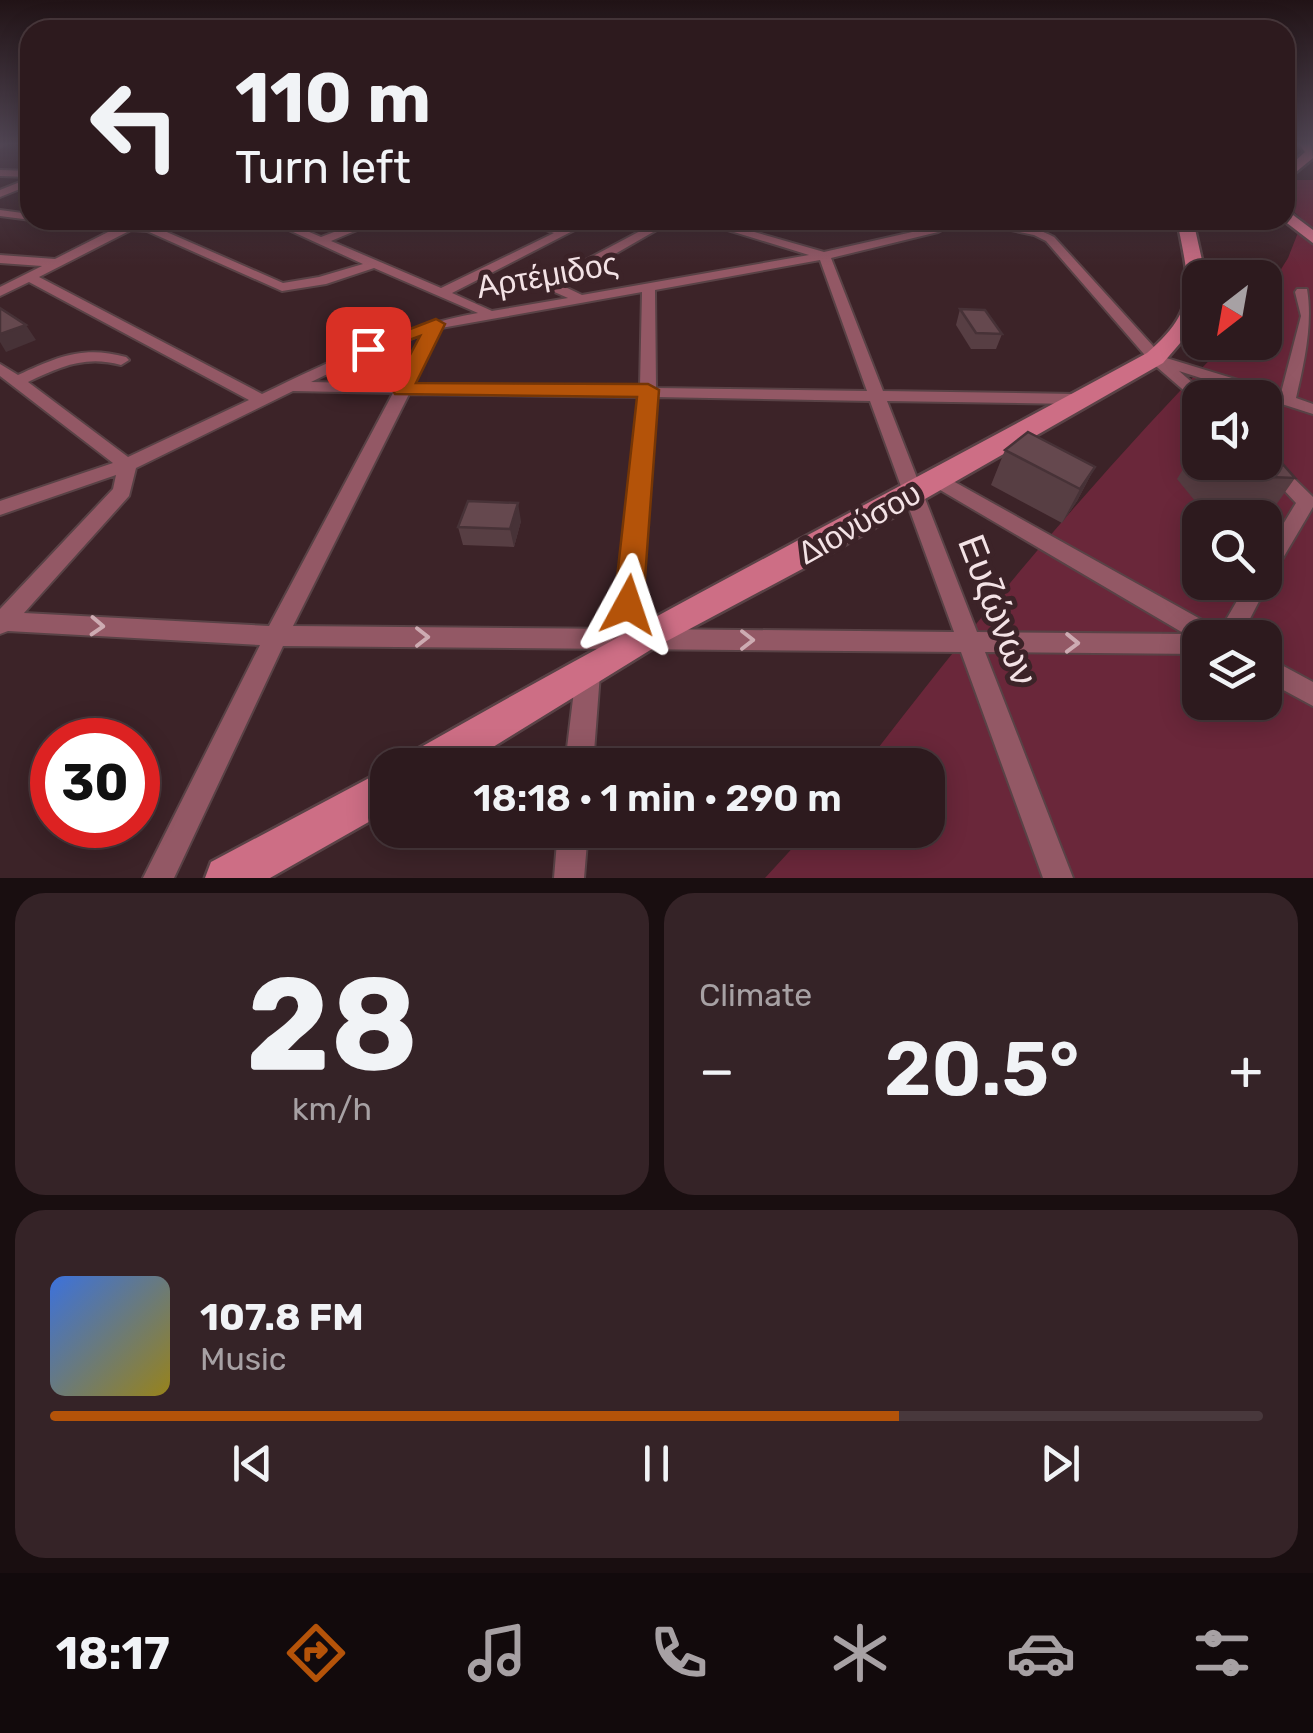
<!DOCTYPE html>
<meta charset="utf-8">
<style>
:root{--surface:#2d1a1e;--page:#352327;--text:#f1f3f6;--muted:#a7a1a4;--line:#48383c;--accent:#b45309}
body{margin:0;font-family:Rubik,sans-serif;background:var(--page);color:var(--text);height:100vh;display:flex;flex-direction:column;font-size:38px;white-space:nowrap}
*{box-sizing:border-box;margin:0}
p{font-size:32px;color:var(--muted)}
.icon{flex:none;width:55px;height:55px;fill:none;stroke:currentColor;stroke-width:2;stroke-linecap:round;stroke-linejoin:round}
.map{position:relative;height:878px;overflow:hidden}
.panel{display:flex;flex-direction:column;gap:15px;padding:15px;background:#190e10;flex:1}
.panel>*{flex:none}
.top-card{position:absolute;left:20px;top:20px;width:1275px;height:210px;border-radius:30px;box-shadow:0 5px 25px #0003,0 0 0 2px var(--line);background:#2d1a1e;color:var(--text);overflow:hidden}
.needle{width:65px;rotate:211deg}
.fabs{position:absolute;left:1182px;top:260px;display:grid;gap:20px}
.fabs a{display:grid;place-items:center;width:100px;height:100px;border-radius:20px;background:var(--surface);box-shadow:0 5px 25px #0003,0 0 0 2px var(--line);font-size:50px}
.speed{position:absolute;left:30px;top:718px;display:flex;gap:20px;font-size:50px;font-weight:700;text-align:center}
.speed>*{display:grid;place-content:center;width:130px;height:130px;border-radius:50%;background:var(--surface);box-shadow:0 5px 25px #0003,0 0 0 2px var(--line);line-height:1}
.speed .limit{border:15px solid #d22;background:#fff;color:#111}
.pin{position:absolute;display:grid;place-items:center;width:85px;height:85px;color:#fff;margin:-42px;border-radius:20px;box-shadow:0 5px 15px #0006}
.me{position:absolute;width:110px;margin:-55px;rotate:5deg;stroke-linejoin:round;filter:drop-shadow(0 0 8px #0008)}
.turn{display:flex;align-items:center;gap:35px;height:210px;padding:0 50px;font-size:45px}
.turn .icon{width:130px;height:130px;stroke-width:2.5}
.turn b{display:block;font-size:70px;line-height:85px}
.big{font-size:75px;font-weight:600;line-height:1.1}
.panel .widget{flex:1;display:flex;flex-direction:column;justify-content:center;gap:15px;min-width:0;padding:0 35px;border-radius:30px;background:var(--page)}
.panel .dial{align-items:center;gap:0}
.dial b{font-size:130px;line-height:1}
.song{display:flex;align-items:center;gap:30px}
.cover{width:120px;height:120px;border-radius:15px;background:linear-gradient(135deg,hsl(220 70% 55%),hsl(50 70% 35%))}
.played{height:10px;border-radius:5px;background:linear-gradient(90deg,var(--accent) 70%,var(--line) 70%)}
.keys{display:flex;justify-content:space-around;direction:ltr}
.heat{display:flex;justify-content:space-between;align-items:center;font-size:55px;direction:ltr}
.panel .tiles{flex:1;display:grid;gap:15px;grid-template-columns:1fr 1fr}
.widget:last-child{grid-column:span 2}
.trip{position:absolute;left:370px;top:748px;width:575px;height:100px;border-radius:30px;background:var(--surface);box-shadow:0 5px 25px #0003,0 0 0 2px var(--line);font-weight:600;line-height:100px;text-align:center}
.tabs{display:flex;height:160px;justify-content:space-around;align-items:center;background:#120a0c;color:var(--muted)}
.tabs .icon{width:70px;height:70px}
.tabs .current{color:var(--accent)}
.tabs b{font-size:45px;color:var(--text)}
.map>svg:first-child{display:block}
</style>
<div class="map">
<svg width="1313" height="878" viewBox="0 0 1313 878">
<rect width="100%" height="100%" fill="#3c2328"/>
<path fill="#6a273a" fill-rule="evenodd" d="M1294 180H1313V878H765L809 830H928V765H865C978 617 1096 476 1226 343L1265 342V295L1288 258 1303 220 1289 207 1285 194ZM1200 398H1265V462H1200ZM1200 518H1265V582H1200ZM1200 638H1265V702H1200Z"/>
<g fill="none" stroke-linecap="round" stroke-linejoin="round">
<g stroke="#594246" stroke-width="4">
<path id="street" d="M0 143H7L0 147Z
M0 170 30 171V177L0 176Z
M30 178V185L0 197V190Z
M0 210 30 214 31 220 0 216Z
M62 220H101L153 226 283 283 319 277 363 264 267 220H281L321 237 366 220H381L331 241 441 288 554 233 519 220H536L563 228 580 220H594L452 293 492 311 568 298 550 290V279L661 220H674L561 285 582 295 809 255 695 220H712L824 252 930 228 947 220H961L938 232 831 258 883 391 1075 394 1083 399 1075 404 887 401 977 632 1185 634 930 484 928 480 930 476H944L1220 630 1248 582H1265V554L1296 503 1258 462H1265V454L1271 456 1313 497V507L1270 580 1240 638H1200V654L985 652 1073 878H1043L961 652 283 646 174 878H143L260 645 8 631 0 634V609L113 489 116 475 0 515V501L113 463 0 376V364L18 375C57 357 83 345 126 357L129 360 121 365C85 355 60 367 28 382L128 457 249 400 29 282 0 296V287L42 266 0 263V255L55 259 116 228 67 223ZM131 230 147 231 282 291 326 284 374 268 478 313C400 327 333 360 262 394L39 277ZM820 260 867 391 656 388 655 290ZM642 292 640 387 414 384 441 328ZM424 334 398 384 311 382 373 352ZM293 391 393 393 269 626 24 613 129 496 136 468ZM409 394 639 397 618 605 625 629 293 626ZM655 397 870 401 954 632 648 629 640 605Z
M964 220C993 220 1027 222 1054 237L1163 357 1281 393 1301 316 1295 292 1297 289H1307C1313 324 1304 363 1296 398L1313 404V414L1179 371 1210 398H1200V402L1196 401 1150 361 1046 241 1034 235Z
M1265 656 1313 682V706L1265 680Z
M588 663 597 666 600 674 593 765H565L576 674 579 666Z
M558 830H588L584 878H554Z"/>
</g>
<g stroke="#594246" stroke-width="5">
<path id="secondary" d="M1298 143H1311L1313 158 1285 181V170L1305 152Z
M1285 209 1313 230V243L1283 220Z
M1177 220H1193L1206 278H1200V320L1163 363 806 567 652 649 464 765H408L414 751C656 613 903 486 1147 353 1200 308 1189 283 1177 220Z
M388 768V811L270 878H205L211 862Z"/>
</g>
<use href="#street" fill="#935865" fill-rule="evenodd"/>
<use href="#secondary" fill="#cd6e85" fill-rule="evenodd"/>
</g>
<path fill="#573e43" d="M960 309 1002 334 996 349H971L956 325Z
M1200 415V449L1188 435Z
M1005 450 1095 467 1077 501 1062 523 991 485Z
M1193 453H1200V462H1265L1295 478 1276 505 1195 501 1177 479Z
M521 521 514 547 463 545 458 527Z"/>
<path fill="#473237" d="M26 325 36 340 6 352 0 342V334Z
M1095 467 1077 501 1062 523 1080 489Z
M518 503 521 521 514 547 510 529Z"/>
<path fill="#65484e" stroke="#473237" stroke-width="2.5" d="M0 308 26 325 0 334Z
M960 309 985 310 1002 334 976 333Z
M1028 432 1095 467 1080 489 1005 450Z
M1265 444 1295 478 1212 475 1201 462H1265Z
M468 501 518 503 510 529 458 527Z"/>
<defs><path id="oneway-chevron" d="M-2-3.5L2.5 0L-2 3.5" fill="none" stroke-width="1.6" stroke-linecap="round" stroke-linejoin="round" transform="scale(2.5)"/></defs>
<g stroke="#cdabb2">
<use href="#oneway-chevron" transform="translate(97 626) rotate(3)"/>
<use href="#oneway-chevron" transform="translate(422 637)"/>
<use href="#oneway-chevron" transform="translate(747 640)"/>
<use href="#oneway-chevron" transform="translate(1072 643) rotate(1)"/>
</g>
<linearGradient id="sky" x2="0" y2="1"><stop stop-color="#211316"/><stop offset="0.54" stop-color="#504553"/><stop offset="1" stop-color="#504553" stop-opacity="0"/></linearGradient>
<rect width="1313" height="266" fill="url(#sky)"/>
<path fill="#b45309" stroke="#753606" stroke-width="2.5" d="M436 319 445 324 416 383 648 384 659 390 643 605 639 613H618L614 605 637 397 395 394 392 389 420 336 368 355 358 349Z"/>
<g text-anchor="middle" stroke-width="10" stroke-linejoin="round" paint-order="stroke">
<g font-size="32" fill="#f3e2e5" stroke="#3c2328">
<text transform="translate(547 275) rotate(-10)" y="11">Αρτέμιδος</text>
<text transform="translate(859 523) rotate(-29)" y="11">Διονύσου</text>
</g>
<g font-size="38" fill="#f3e2e5" stroke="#3c2328">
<text transform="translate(998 610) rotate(69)" y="13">Ευζώνων</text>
</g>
</g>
</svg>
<div class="fabs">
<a><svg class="needle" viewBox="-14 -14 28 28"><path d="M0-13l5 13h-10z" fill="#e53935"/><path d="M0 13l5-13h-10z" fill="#a7a1a4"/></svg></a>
<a><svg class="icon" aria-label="sound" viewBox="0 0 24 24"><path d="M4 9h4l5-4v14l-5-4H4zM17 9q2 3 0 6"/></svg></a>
<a><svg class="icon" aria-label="search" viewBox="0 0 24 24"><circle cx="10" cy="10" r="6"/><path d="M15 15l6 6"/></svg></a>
<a><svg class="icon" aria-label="layers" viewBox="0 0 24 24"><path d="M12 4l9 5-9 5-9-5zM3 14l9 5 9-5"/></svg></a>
</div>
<div class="speed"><div class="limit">30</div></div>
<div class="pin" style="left:368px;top:349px;background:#d93025"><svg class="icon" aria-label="arrive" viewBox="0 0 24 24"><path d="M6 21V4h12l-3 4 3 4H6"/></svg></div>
<svg class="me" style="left:628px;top:605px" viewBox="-20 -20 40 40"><path d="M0-17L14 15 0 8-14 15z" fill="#b45309" stroke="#fff" stroke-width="4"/></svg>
<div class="trip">18:18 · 1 min · 290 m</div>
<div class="top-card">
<div class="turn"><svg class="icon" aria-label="left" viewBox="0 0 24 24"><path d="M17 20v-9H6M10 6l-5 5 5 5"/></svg><div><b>110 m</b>Turn left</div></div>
</div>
</div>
<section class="panel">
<div class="tiles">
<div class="widget dial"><b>28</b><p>km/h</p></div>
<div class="widget"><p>Climate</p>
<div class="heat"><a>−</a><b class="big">20.5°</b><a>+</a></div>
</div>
<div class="widget">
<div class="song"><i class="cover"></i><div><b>107.8 FM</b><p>Music</p></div></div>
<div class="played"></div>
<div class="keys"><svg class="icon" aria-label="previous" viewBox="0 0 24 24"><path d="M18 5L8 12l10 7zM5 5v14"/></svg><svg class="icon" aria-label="pause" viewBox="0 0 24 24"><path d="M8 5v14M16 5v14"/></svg><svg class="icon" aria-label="next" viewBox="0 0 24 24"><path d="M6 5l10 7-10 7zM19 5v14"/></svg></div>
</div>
</div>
</section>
<nav class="tabs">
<b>18:17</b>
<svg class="icon current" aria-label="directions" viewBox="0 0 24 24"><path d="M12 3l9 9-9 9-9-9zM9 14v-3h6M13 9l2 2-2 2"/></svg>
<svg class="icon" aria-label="music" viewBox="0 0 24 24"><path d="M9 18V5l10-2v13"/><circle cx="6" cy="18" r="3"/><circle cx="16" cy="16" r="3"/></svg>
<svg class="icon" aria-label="phone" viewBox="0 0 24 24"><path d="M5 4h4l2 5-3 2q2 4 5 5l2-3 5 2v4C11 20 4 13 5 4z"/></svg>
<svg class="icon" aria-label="climate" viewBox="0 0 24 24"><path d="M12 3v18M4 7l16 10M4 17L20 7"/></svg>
<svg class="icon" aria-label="car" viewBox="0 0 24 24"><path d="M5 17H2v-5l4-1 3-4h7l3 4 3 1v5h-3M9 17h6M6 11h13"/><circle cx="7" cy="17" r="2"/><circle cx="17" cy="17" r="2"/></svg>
<svg class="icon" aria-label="filters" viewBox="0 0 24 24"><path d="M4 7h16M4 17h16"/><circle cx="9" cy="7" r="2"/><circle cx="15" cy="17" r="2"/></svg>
</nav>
